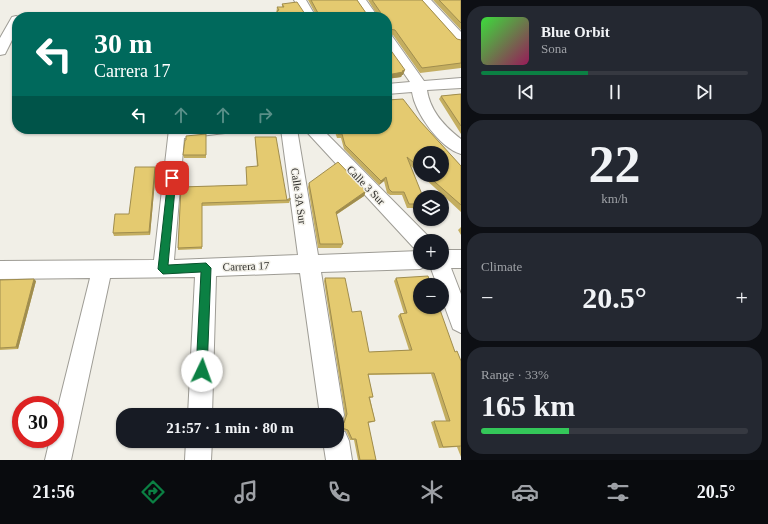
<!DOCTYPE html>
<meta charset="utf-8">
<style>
:root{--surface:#171b24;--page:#242831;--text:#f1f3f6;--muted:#9ea1a6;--line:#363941;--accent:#0b8043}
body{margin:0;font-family:Georgia,serif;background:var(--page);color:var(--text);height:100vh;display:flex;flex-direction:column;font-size:15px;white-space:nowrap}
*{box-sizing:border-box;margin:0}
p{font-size:13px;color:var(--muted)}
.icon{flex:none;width:22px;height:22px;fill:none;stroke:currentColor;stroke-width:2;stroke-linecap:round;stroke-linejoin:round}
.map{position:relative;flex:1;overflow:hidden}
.drawer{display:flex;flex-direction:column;gap:6px;padding:6px;background:#0d0f14;width:307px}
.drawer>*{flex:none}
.hud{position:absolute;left:12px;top:12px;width:380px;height:122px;border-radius:16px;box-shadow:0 1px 3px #0004;background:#00695c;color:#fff;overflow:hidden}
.controls{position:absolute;left:413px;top:146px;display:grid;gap:8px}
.controls a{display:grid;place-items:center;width:36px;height:36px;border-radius:50%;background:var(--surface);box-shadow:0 1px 3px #0004;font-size:20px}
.speed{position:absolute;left:12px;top:396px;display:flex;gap:8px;font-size:20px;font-weight:700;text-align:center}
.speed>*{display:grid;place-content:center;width:52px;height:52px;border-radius:50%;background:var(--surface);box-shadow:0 1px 3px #0004;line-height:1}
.speed .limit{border:6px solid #d22;background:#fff;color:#111}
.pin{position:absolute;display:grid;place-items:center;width:34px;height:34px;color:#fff;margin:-17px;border-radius:8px;box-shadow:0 2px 6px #0006}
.me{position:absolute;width:44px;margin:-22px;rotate:3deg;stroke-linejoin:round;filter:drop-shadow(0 0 3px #0008)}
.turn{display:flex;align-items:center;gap:14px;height:84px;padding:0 16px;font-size:18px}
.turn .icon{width:52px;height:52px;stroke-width:2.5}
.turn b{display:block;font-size:28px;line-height:34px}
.lanes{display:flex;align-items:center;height:38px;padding:0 16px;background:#0003;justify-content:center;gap:20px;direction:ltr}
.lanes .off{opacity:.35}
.big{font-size:30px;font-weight:700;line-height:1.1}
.drawer .widget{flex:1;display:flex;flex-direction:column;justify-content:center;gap:6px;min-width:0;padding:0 14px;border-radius:16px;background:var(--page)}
.drawer .dial{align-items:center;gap:0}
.dial b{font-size:52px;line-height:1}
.song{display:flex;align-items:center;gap:12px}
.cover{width:48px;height:48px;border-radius:6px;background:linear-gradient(135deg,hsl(120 70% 55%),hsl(330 70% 35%))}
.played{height:4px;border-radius:2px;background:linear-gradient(90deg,var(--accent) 40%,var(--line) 40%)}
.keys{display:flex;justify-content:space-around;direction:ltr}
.heat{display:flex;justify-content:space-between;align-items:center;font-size:22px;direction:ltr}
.charge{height:6px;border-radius:3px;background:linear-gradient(90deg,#34c759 33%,var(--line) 0)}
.trip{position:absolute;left:116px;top:408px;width:228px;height:40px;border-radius:16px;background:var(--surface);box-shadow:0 1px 3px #0004;font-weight:700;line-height:40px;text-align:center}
.tabs{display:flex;height:64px;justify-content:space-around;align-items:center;background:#090b0e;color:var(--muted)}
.tabs .icon{width:28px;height:28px}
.tabs .active{color:var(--accent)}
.tabs b{font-size:18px;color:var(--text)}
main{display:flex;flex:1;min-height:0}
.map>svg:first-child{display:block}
</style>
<main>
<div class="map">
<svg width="461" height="460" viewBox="0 0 461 460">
<rect width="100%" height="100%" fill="#f1efe7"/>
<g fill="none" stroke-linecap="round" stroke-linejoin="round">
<g stroke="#9e9c95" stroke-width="2">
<path id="minor" d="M294 0H306L316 17H304Z
M354 0H366L378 17H366Z
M418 0H431L461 32V44L456 43Z
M16 16 19 17H17V30L5 54 0 55V38L12 17Z
M387 35 392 36 424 81 461 78V88L427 90C430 111 445 127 461 139V154C440 148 415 113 412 92L387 94V84L410 82 387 49Z
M169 129H227L225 133 184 138 174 260 298 255 281 129H297L318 255 420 251V263H429L427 266 420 269 321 272 344 415 341 424 337 425V415H320L300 273 216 276 212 415H188L195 277 110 278 71 460H45L50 439H55V419L90 278 0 279V261L154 260Z
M304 129H322L427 235 430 241H420V249L413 247Z
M442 250H461V268H451L461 294V333L453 329 442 299V285H437L429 263H442Z
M337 429 345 432 349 441 352 460H326L323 441H337Z
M186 441H212L211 460H185Z"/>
</g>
<use href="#minor" fill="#fff" fill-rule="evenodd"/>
</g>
<path fill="#c4ae60" d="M308 0H357L366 13H376L368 0H422L457 39 461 40V68L420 73 393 35 387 34V45L403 75H402L401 77 387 79V17H277L276 15 277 7H282V4L305 14 315 13Z
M433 0H461V30Z
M461 94V134L439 99 441 96Z
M420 121 461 166V212L421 175H442L420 153V174L411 166 420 197V208H407L402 195H390L387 193 384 181 379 185 344 149 341 138H337L334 129H387Z
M206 134V158H184L183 155Z
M255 137 287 200H290L289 203 202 206V249L178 250V248L181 187 247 185 246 167H257Z
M155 167 156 170 150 235 114 236 113 233 129 214Z
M309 183 366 191 364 196 336 215 343 244 341 248H318L308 187Z
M461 227V235L458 230Z
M325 278 352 312 369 352 409 350 398 316 400 314 404 313 394 281 396 278 455 352 461 361V457L457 447 439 448 431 422 434 421H446L431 374 368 375 373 397 370 398 375 421 373 422 368 423 376 460H358L354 440H350L346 431 338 428H337V415L338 425 343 424 345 415 324 281Z
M0 280 36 281 18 349 0 350Z
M270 441H317L271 445Z"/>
<path fill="#a08d4e" d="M405 70 403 75H402L401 77 387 79V75Z
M155 167 156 170 150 235 149 232Z
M386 177 384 181 379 185 381 181Z
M366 191 364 196 334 216 336 212Z
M34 279 36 281 18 349 16 347Z"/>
<path fill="#e4ca70" stroke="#a08d4e" d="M311 0H357L366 13H381L372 0H422L457 39 461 40V63L422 68 395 30 389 29 387 30V45L405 70 402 71 403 72 387 75V17H280L277 11 279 10 277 7H284L282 4 297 2 305 14 318 13Z
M439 0H461V23Z
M461 94V126L441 96Z
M403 99 420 121 461 166V205L427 175H442V153H420V168L407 157 423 197H420V204H409L404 192H392L389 189 386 177 381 181 345 145 342 134H338L337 129H387V100Z
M206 134V155H183L185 140H186V136Z
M255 137H276L287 200 290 198V200L202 203V247L178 248 181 187 247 185 246 167 258 166Z
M338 162 366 191 336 212 343 244H320L309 183Z
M135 167H155L149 232 113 233 115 214H129Z
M428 276 431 285H420V307H439L455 352 457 351 461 361V446L443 447 434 421H450L434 373 368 374 373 397H369L375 421 368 422 376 460H360L356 439H352L348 430 339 427 337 428V439V415L338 425 344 423 347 414 325 278H345L352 312 361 311 369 352 412 350 400 314 407 313 396 278Z
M34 279 16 347 0 348V280Z
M268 412H320L321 415H268Z
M271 441H309L271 444Z"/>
<path fill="#0b8043" stroke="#07532c" d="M172 175 176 178 168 265 206 263 211 268 207 371 206 375 202 376 198 375 196 371 201 272 163 274 158 269 168 178Z"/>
<g text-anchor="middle" stroke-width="3" stroke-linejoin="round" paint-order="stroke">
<g font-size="11" fill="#2b2a27" stroke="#f1efe7">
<text transform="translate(366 185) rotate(46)" y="4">Calle 3 Sur</text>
<text transform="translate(299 196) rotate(82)" y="4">Calle 3A Sur</text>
<text transform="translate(246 266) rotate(-2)" y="4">Carrera 17</text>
</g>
</g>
</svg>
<div class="controls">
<a><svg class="icon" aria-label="search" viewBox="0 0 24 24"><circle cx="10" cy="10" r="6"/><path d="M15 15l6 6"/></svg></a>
<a><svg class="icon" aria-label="layers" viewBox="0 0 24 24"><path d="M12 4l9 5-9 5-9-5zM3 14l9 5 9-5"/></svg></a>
<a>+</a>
<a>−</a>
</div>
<div class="speed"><div class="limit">30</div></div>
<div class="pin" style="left:172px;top:178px;background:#d93025"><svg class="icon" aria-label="arrive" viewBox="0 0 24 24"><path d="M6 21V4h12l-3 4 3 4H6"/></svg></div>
<svg class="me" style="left:202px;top:371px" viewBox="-20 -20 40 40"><circle r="19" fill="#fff"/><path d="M0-13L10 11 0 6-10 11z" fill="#0b8043"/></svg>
<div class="trip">21:57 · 1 min · 80 m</div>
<div class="hud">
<div class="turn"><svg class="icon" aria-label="left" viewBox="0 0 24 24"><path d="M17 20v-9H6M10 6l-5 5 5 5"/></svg><div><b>30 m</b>Carrera 17</div></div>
<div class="lanes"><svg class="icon" aria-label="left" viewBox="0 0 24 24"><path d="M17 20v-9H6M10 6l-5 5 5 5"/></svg><svg class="icon off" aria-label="ahead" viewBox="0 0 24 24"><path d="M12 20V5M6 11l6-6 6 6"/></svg><svg class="icon off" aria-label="ahead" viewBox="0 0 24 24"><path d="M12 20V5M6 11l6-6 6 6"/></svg><svg class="icon off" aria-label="right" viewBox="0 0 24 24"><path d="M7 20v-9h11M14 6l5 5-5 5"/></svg></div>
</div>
</div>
<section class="drawer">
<div class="widget">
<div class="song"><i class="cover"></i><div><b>Blue Orbit</b><p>Sona</p></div></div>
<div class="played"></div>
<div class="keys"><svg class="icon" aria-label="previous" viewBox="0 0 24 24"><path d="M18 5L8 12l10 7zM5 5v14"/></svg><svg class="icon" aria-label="pause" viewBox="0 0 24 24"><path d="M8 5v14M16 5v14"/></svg><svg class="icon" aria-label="next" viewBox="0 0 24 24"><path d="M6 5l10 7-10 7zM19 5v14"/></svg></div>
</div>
<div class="widget dial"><b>22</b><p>km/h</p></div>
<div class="widget"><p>Climate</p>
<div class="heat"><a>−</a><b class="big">20.5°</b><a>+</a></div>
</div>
<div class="widget"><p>Range · 33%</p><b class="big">165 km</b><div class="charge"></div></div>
</section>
</main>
<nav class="tabs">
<b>21:56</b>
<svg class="icon active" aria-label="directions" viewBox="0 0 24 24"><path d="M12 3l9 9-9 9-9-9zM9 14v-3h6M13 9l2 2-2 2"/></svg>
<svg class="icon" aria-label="music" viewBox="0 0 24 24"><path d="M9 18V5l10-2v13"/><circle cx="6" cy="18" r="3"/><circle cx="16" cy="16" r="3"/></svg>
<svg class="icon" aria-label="phone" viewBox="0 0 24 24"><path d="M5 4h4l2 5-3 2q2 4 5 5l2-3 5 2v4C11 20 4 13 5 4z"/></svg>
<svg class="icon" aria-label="climate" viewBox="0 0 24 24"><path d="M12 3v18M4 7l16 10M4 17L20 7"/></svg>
<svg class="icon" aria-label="car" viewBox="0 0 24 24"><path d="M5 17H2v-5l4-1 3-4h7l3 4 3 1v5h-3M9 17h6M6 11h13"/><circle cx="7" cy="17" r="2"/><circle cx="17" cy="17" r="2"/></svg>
<svg class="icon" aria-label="filters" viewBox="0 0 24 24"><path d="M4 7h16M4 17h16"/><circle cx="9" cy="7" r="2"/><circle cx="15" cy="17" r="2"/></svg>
<b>20.5°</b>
</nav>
